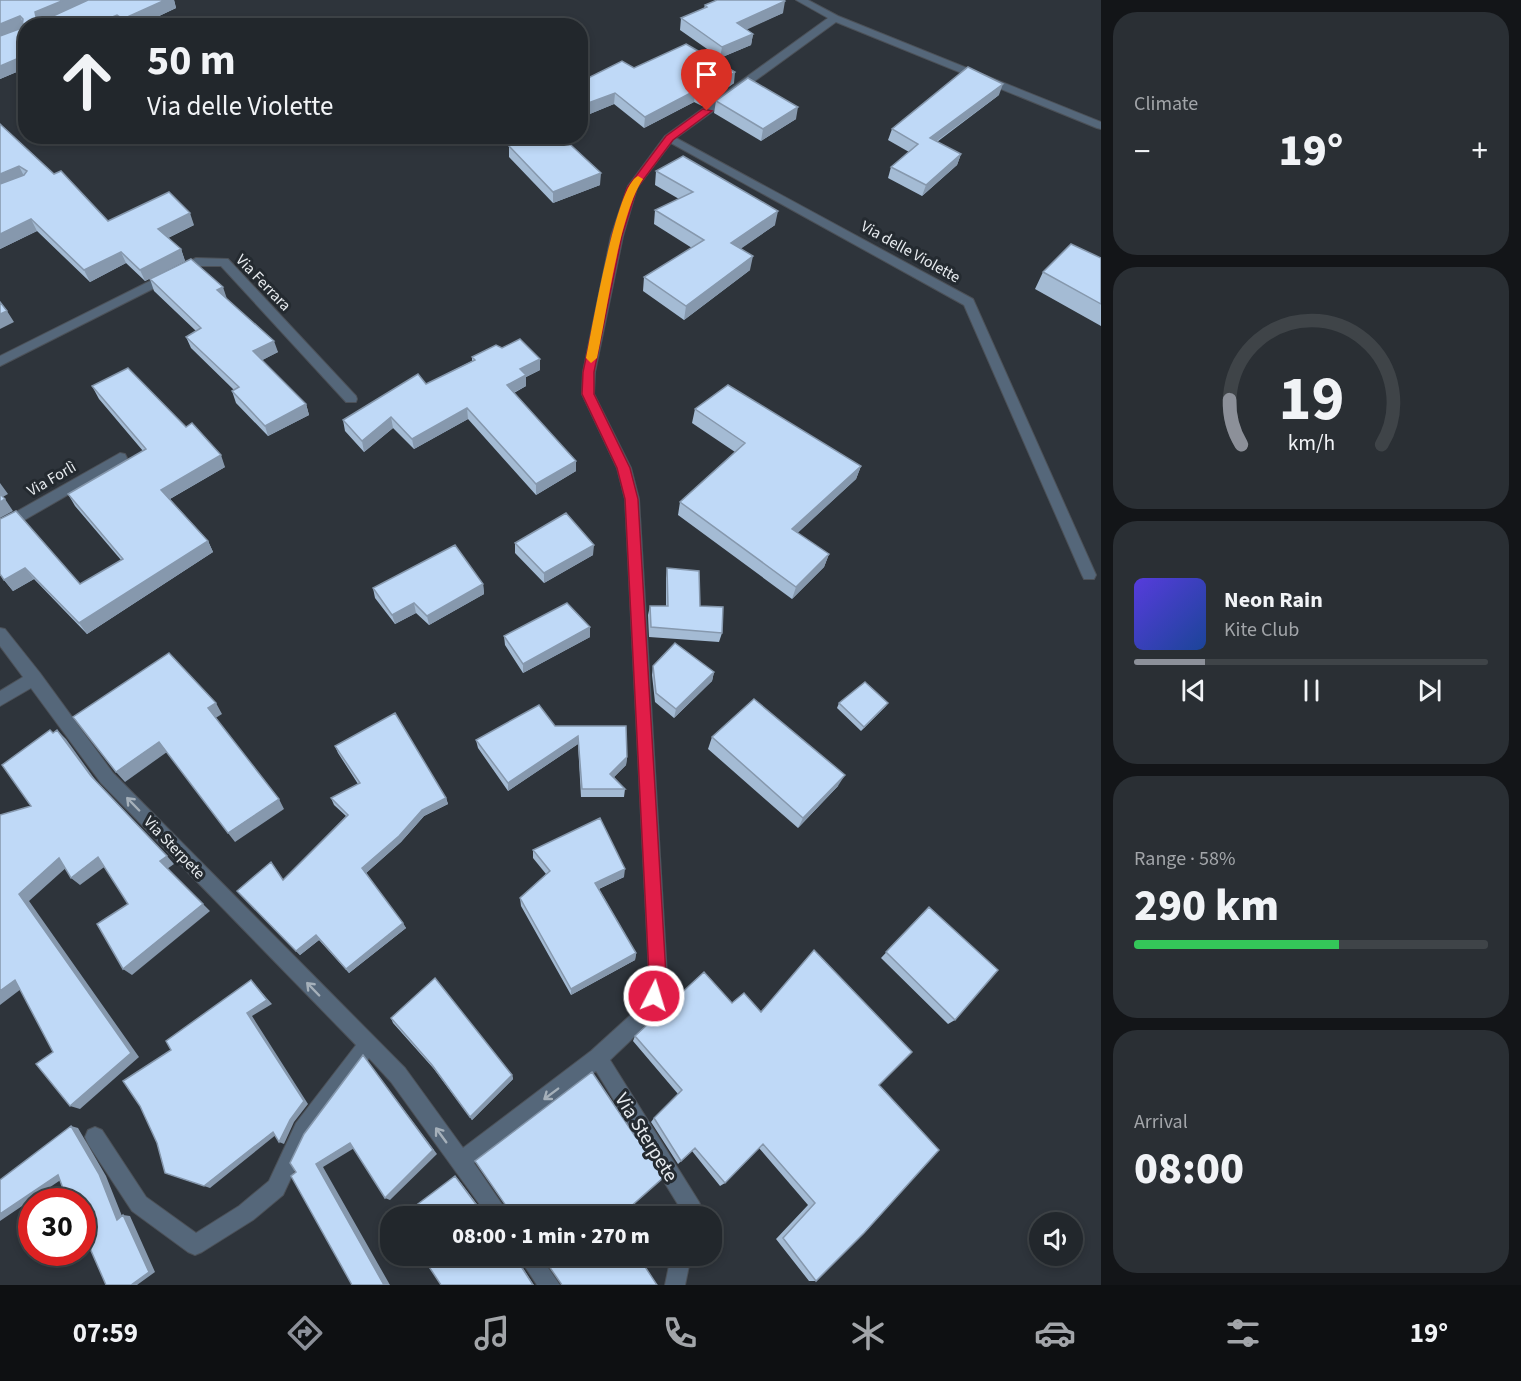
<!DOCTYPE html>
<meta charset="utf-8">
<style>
:root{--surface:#22272c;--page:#2a2f34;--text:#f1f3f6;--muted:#a2a5a9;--line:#3f4448;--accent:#8c9099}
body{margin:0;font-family:"Source Sans 3",sans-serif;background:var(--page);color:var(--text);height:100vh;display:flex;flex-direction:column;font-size:22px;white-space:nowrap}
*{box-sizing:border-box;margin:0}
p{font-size:20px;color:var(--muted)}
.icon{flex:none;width:33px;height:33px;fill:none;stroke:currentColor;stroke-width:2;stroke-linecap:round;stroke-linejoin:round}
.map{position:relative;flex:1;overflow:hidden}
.panel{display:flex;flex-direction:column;gap:12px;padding:12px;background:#131518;width:420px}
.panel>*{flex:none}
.top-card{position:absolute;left:18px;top:18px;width:570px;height:126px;border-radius:24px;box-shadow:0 3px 9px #0003,0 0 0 2px var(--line);background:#22272c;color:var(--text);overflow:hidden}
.tools{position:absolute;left:1029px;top:1212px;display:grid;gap:12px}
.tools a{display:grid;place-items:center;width:54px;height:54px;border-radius:50%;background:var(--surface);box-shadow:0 3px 9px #0003,0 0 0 2px var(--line);font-size:30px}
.speed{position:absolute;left:18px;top:1188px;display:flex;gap:12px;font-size:30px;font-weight:700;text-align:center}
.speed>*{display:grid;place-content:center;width:78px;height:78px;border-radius:50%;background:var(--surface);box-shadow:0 3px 9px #0003,0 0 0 2px var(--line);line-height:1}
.speed .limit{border:9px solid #d22;background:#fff;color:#111}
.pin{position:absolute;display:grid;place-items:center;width:51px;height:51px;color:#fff;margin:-62px -26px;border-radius:50% 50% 50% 0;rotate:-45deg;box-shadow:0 0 6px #0007}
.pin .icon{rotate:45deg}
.me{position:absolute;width:66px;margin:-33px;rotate:5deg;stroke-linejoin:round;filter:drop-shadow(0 0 4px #0008)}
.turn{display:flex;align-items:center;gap:21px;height:126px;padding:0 30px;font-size:27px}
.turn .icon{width:78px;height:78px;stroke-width:2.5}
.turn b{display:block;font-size:42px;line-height:51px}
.big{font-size:45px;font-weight:800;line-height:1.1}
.panel .card{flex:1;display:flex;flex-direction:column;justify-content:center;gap:9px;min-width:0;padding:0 21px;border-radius:24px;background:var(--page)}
.panel .dial{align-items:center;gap:0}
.dial svg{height:156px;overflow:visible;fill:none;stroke:var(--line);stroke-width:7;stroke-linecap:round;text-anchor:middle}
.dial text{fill:var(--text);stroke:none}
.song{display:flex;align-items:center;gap:18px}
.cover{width:72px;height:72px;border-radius:9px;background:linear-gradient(135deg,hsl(250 70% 55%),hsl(220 70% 35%))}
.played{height:6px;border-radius:3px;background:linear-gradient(90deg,var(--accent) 20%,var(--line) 20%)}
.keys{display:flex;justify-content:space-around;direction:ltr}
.heat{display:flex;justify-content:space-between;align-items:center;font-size:33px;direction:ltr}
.charge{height:9px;border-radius:4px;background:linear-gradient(90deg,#34c759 58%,var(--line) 0)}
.trip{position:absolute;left:380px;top:1206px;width:342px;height:60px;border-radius:24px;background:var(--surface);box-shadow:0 3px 9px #0003,0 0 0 2px var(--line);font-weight:800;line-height:60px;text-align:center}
.tabs{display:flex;height:96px;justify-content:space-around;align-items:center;background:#0e1012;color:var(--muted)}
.tabs .icon{width:42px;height:42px}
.tabs .on{color:var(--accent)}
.tabs b{font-size:27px;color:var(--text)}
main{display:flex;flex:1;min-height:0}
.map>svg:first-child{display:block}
</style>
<main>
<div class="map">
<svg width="1101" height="1285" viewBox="0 0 1101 1285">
<rect width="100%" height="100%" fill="#2e343b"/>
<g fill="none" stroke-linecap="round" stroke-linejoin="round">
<g stroke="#4c5158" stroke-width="2">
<path id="street" d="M796 0H808L838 16 1101 122V129L1097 128 836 22 676 138 973 299 1096 575 1094 579H1084L1082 575 964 305 671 143 637 188 623 236 595 372 594 394 631 468 639 499 667 975C659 1018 640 1031 610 1060L699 1202 702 1209 700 1216H680L682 1211 596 1071 474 1163 510 1216H488L391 1082 369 1058 310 1137 283 1195 253 1220 202 1252 195 1255 188 1252 132 1211 88 1144 85 1137 88 1130 95 1127 102 1130 146 1197 196 1233 239 1206 269 1181 296 1123 356 1045 101 783 31 688 0 706V691L23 677 0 646V628L5 629 40 673 113 773 405 1068 463 1148 591 1051 635 1011 646 993 649 975 625 499 617 468 582 394 583 372 611 236 628 186 665 136 828 18Z
M196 258 228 259 356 396 357 399 356 402H346L221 266H198L0 366V356Z
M120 453 125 454 127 458 125 462 0 534V521Z
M518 1256H540L560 1285H537Z
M671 1256H691L685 1285H665Z"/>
</g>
<use href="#street" fill="#55677a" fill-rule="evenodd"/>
</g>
<path fill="#a4bbd4" d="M0 0H174L176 8 138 26H26V68L0 79Z
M705 5 783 13 746 29 753 34 751 45 720 58 680 30 681 18 704 8Z
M634 68 734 83 702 106 694 102 644 128 614 104 580 118V82Z
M999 95 937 142 961 154 957 165 922 196 888 178 891 167 909 152 888 140 892 129Z
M716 101 796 119 761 141 714 113Z
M0 124 54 174 108 221 194 225 168 238 181 249 185 261 145 281 126 263 90 282 37 231 0 249Z
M509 146 600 185 553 203 509 157Z
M656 171 775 225 741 248 750 270 684 320 643 291 644 277 692 248 654 224 655 210 679 199 655 185Z
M1101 258V326L1035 289 1043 272Z
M150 279 226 299 278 352 262 360 306 404 309 415 268 436 236 403 232 391 234 390 191 348 186 337 196 331 154 291Z
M472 357 540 370 526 377V386L514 393 576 471 536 495 468 419 414 449 393 428 364 452 345 431 343 420 426 384 472 361Z
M92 386 225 467 170 499 208 541 213 552 87 634 34 579 13 591 0 575V519L80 584 121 560 75 506 68 494 143 451 99 399Z
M695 409 861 466 856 479 797 533 829 554 824 567 792 599 678 515 680 502 735 452 692 423Z
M515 543 593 555 544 583 515 553Z
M667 568 722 633 719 642 649 637 648 615 650 606H666V578Z
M483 584 484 594 429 625 416 613 395 624 375 598 373 588Z
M504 636 590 637 523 673 505 645Z
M653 666 714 672 712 681 674 718 655 702 652 675Z
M839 703H888L885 707 861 731 837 708Z
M555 726 627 757 626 765 614 777 625 789 624 797H581L578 744 508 791 478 748 476 740Z
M712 737 838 786 798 828 708 749Z
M335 746 446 798 448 804 424 816 401 842 366 873 406 928 349 973 319 940 300 955 237 891 283 880 346 816 334 805 331 798 358 784 338 753Z
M533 850 624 877 599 889 636 953 635 960 571 995 521 906 520 898 546 874 533 858Z
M923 913 955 1020 948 1024 881 958Z
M732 1003 761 1012 879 1085 816 1281H809L776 1239 808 1205 759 1148 725 1183 720 1186 692 1151 678 1164 651 1122 654 1118 678 1094 633 1041 635 1036Z
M391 1018 512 1075 513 1079 472 1120 434 1069 393 1023Z"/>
<path fill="#8698ad" d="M64 0H94L40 24 36 17 35 12Z
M165 0H174L176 8 138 26H125L123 19Z
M785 1 783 13 735 35 737 23Z
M117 15 121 26H90Z
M20 16 25 28 0 38V24Z
M753 34 751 45 720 58 722 47Z
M26 55V68L0 79V66Z
M735 72 734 83 702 106 704 95Z
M1003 84 999 95 926 149 930 138Z
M696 90 694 102 644 128 645 117Z
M615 93 614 104 580 118V106Z
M798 107 796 119 761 141 763 129Z
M961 154 957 165 922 196 926 185Z
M19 166 25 178 0 188V174Z
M601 173 600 185 553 203V192Z
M778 211 775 225 729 257 731 243Z
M190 213 194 225 162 241 158 229Z
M31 219 37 231 0 249V234Z
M181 249 185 261 145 281 140 270Z
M121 252 126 263 90 282 84 270Z
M753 256 750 270 684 320 686 306Z
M223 287 227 299 217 290Z
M7 311 14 322 0 329V314Z
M274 341 278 352 257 363 253 351Z
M540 359V370L526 377V386L507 396V385L520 369Z
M306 404 309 415 268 436 265 426Z
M467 408 468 419 414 449 412 439Z
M391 417 393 428 364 452 362 441Z
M221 455 225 467 166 501 161 490Z
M576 461V471L536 495V484Z
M861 466 856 479 788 542 792 529Z
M0 483 8 494 1 498 0 496Z
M5 499 13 511 0 518V502Z
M208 541 213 552 87 634 79 623Z
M594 545 593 555 544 583V573Z
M829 554 824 567 792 599 796 587Z
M25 568 34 579 13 591 4 580Z
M483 584 484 594 429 625 427 616Z
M414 603 416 613 395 624 392 615Z
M590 627V637L523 673V664Z
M714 672 712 681 674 718 676 709Z
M216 703 222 714 214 719 208 708Z
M888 703 885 707 861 731 864 727Z
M57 730 66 739 99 785 91 776Z
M578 736V744L508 791V783Z
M159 742 167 752 125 782 116 772Z
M627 757 626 765 609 782 610 774Z
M845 775 838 786 798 828 803 818Z
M446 798 448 804 424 816 401 842 365 874 362 868 422 810Z
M279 799 284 809 235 842 228 833Z
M167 856 174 864 167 869 160 861Z
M98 857 107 865 80 885 71 878Z
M59 858 68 866 29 901 139 1057 80 1109 70 1106 19 894Z
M625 869 624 877 594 891 595 883Z
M203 904 210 911 132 975 123 969Z
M403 923 406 928 349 973 346 969Z
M316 935 319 940 300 955 296 951Z
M636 953 635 960 571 995V989Z
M15 980 25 986 0 1005V991Z
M251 980 272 1004 252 1016 308 1104 294 1122 284 1144 279 1142 247 1013Z
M363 1055 437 1154 390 1200 385 1198Z
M512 1075 513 1079 472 1120 470 1117Z
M71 1126 78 1128 106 1176 124 1221 117 1220Z
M273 1132 277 1134 210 1188 204 1186Z
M350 1143 356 1147 323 1167 390 1285H384L316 1164Z
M58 1175 65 1177 0 1221V1214Z
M455 1176 458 1179 486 1216 484 1215Z
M123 1215 130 1216 155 1272 137 1285H131Z
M515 1256H516V1257L534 1285H533L515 1257Z"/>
<path fill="#bfd9f7" stroke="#8698ad" stroke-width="1.5" d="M0 0H64L35 12 36 17H51L88 0H165L123 19 117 15 90 26H26V55L0 66V36L22 28 23 19 20 16 0 24Z
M717 0H784L785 1 737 23 753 34 722 47 681 18 707 7 705 5Z
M686 44 735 72 704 95 696 90 645 117 615 93 580 106V82L622 61 634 68Z
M968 67 1003 84 930 138 961 154 926 185 891 167 918 144 892 129Z
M748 78 798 107 763 129 716 101Z
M0 124 54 174 61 171 108 221 169 192 190 213 158 229 181 249 140 270 121 252 84 270 31 219 0 234V184L24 175 27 171 19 166 0 174Z
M532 136H561L601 173 553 192 509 146Z
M683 156 778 211 731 243 753 256 686 306 644 277 704 240 655 210 693 192 656 171Z
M1071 244 1101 258V304L1043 272Z
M191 259 223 287 217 290 274 341 253 351 306 404 265 426 232 391 239 387 186 337 201 328 150 279Z
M0 302 7 311 0 314Z
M520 339 540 359 520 369 526 375 507 385 576 461 536 484 467 408 412 439 391 417 362 441 343 420 418 374 426 384 475 360 472 357 496 345 502 348Z
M128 368 186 427 192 423 221 455 161 490 208 541 79 623 25 568 4 580 0 574V519L16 511 80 584 123 559 68 494 146 449 92 386Z
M728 385 861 466 792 529 829 554 796 587 680 502 745 443 695 409Z
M0 494 5 499 0 502Z
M566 513 594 545 544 573 515 543Z
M455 545 483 584 427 616 414 603 392 615 373 588Z
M667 568 699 571 700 606 723 607 722 633 651 627 650 606H668Z
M567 603 590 627 523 664 504 636Z
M675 643 714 672 676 709 656 693 653 666Z
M169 653 216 703 208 708 279 799 228 833 159 742 116 772 73 717Z
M865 682 888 703 864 727 839 703Z
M754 699 845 775 803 818 712 737Z
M539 705 555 726H626L627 757 610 774 625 789H582L578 736 508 783 476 740Z
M395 713 446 798 422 810 399 836 362 868 403 923 346 969 316 935 296 951 237 891 271 862 283 880 348 815 331 798 360 783 335 746Z
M50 730 53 733 57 730 91 776 167 856 160 861 203 904 123 969 97 924 128 904 98 857 71 878 59 858 19 894 131 1053 70 1106 36 1064 53 1052 15 980 0 991V815L31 806 2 765Z
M600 818 625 869 595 883 636 953 571 989 520 898 550 871 533 850Z
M929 907 998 970 955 1020 886 952Z
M814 950 912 1052 879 1085 939 1150 864 1233 816 1281 783 1238 815 1203 763 1144 725 1183 695 1148 681 1161 654 1118 682 1090 635 1036 704 972 732 1003 744 993 761 1012Z
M435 978 512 1075 470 1117 432 1065 391 1018Z
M251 980 267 1000 247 1013 304 1101 290 1120 279 1142 273 1132 204 1186 165 1173 157 1143 140 1106 123 1081 171 1050 166 1041Z
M363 1055 433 1150 385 1198 350 1143 316 1164 384 1285H352L291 1176 296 1172 290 1163 304 1134Z
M592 1072 635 1136 637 1134 664 1177 620 1216H402L455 1176 484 1215 510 1216 511 1213 475 1161Z
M71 1126 99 1174 117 1220 123 1215 149 1272 131 1285H106L82 1230V1202H68L58 1175 0 1214V1180Z
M422 1256H515V1257L533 1285H441Z
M542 1256H638L657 1285H562Z"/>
<defs><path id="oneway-shaft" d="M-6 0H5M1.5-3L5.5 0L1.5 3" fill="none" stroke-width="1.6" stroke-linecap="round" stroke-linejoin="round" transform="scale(1.5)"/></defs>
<g stroke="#a5b0ba">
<use href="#oneway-shaft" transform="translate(133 804) rotate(-134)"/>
<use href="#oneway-shaft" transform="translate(313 989) rotate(-134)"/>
<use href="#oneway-shaft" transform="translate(551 1094) rotate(143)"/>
<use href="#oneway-shaft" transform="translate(441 1135) rotate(-126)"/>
</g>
<path fill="#e11d48" stroke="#92132f" stroke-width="1.5" d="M703 109 712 111 673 140 637 188 622 236 594 372V394L630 468 638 499 666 975 660 1002 654 1004 648 1002 646 996 649 975 625 499 617 468 582 394 583 372 612 236 627 188 666 136Z"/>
<path fill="#f59e0b" d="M638 176 643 179C619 215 607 313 597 358L591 363 586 358C592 329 616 185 638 176Z"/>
<g text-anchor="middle" stroke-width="6" stroke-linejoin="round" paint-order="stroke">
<g font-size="16" fill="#e7ebef" stroke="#242a30">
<text transform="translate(911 251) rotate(29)" y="6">Via delle Violette</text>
<text transform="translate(264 282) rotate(46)" y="6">Via Ferrara</text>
<text transform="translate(51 478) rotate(-30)" y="6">Via Forlì</text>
<text transform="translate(175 847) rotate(46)" y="6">Via Sterpete</text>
</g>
<g font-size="20" fill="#e7ebef" stroke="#242a30">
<text transform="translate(647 1137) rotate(58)" y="7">Via Sterpete</text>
</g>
</g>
</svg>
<div class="tools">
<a><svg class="icon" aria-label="sound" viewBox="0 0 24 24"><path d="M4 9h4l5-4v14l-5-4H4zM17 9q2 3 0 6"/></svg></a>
</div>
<div class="speed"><div class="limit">30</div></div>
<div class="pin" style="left:707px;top:111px;background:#d93025"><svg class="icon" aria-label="arrive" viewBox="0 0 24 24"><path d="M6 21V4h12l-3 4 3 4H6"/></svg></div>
<svg class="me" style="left:654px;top:996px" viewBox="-20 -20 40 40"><circle r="17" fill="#e11d48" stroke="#fff" stroke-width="3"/><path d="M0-11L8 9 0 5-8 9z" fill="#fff"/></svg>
<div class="trip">08:00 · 1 min · 270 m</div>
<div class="top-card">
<div class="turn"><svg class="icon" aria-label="ahead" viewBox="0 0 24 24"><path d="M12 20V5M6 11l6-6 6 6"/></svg><div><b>50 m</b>Via delle Violette</div></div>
</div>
</div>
<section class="panel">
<div class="card"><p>Climate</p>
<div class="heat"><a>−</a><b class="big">19°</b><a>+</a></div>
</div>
<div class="card dial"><svg viewBox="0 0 100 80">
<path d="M14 69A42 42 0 1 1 86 69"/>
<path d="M14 69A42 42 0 0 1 8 46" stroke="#8c9099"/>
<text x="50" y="56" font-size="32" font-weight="700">19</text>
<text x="50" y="72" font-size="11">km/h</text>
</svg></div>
<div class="card">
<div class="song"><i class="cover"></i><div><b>Neon Rain</b><p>Kite Club</p></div></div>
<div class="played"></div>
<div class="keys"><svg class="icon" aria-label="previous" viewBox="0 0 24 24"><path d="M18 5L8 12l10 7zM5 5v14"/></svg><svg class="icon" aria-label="pause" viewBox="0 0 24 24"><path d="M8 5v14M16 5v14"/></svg><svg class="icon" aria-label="next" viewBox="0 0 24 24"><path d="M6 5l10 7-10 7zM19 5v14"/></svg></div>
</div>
<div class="card"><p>Range · 58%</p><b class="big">290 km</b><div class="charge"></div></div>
<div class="card"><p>Arrival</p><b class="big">08:00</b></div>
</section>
</main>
<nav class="tabs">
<b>07:59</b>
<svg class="icon on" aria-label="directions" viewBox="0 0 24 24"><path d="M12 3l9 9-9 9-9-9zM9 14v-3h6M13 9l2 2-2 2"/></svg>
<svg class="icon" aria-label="music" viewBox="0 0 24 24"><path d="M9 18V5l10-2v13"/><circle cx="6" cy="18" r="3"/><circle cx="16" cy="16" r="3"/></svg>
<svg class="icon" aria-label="phone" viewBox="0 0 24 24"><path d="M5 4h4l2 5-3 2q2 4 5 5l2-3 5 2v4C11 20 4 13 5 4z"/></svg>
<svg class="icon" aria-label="climate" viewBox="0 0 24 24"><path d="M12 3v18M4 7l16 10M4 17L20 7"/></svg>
<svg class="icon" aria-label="car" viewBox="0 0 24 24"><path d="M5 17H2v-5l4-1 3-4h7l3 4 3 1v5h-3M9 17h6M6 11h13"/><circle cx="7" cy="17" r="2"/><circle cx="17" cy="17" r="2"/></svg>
<svg class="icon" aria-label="filters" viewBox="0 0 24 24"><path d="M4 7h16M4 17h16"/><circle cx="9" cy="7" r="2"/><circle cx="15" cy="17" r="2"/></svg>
<b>19°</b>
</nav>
